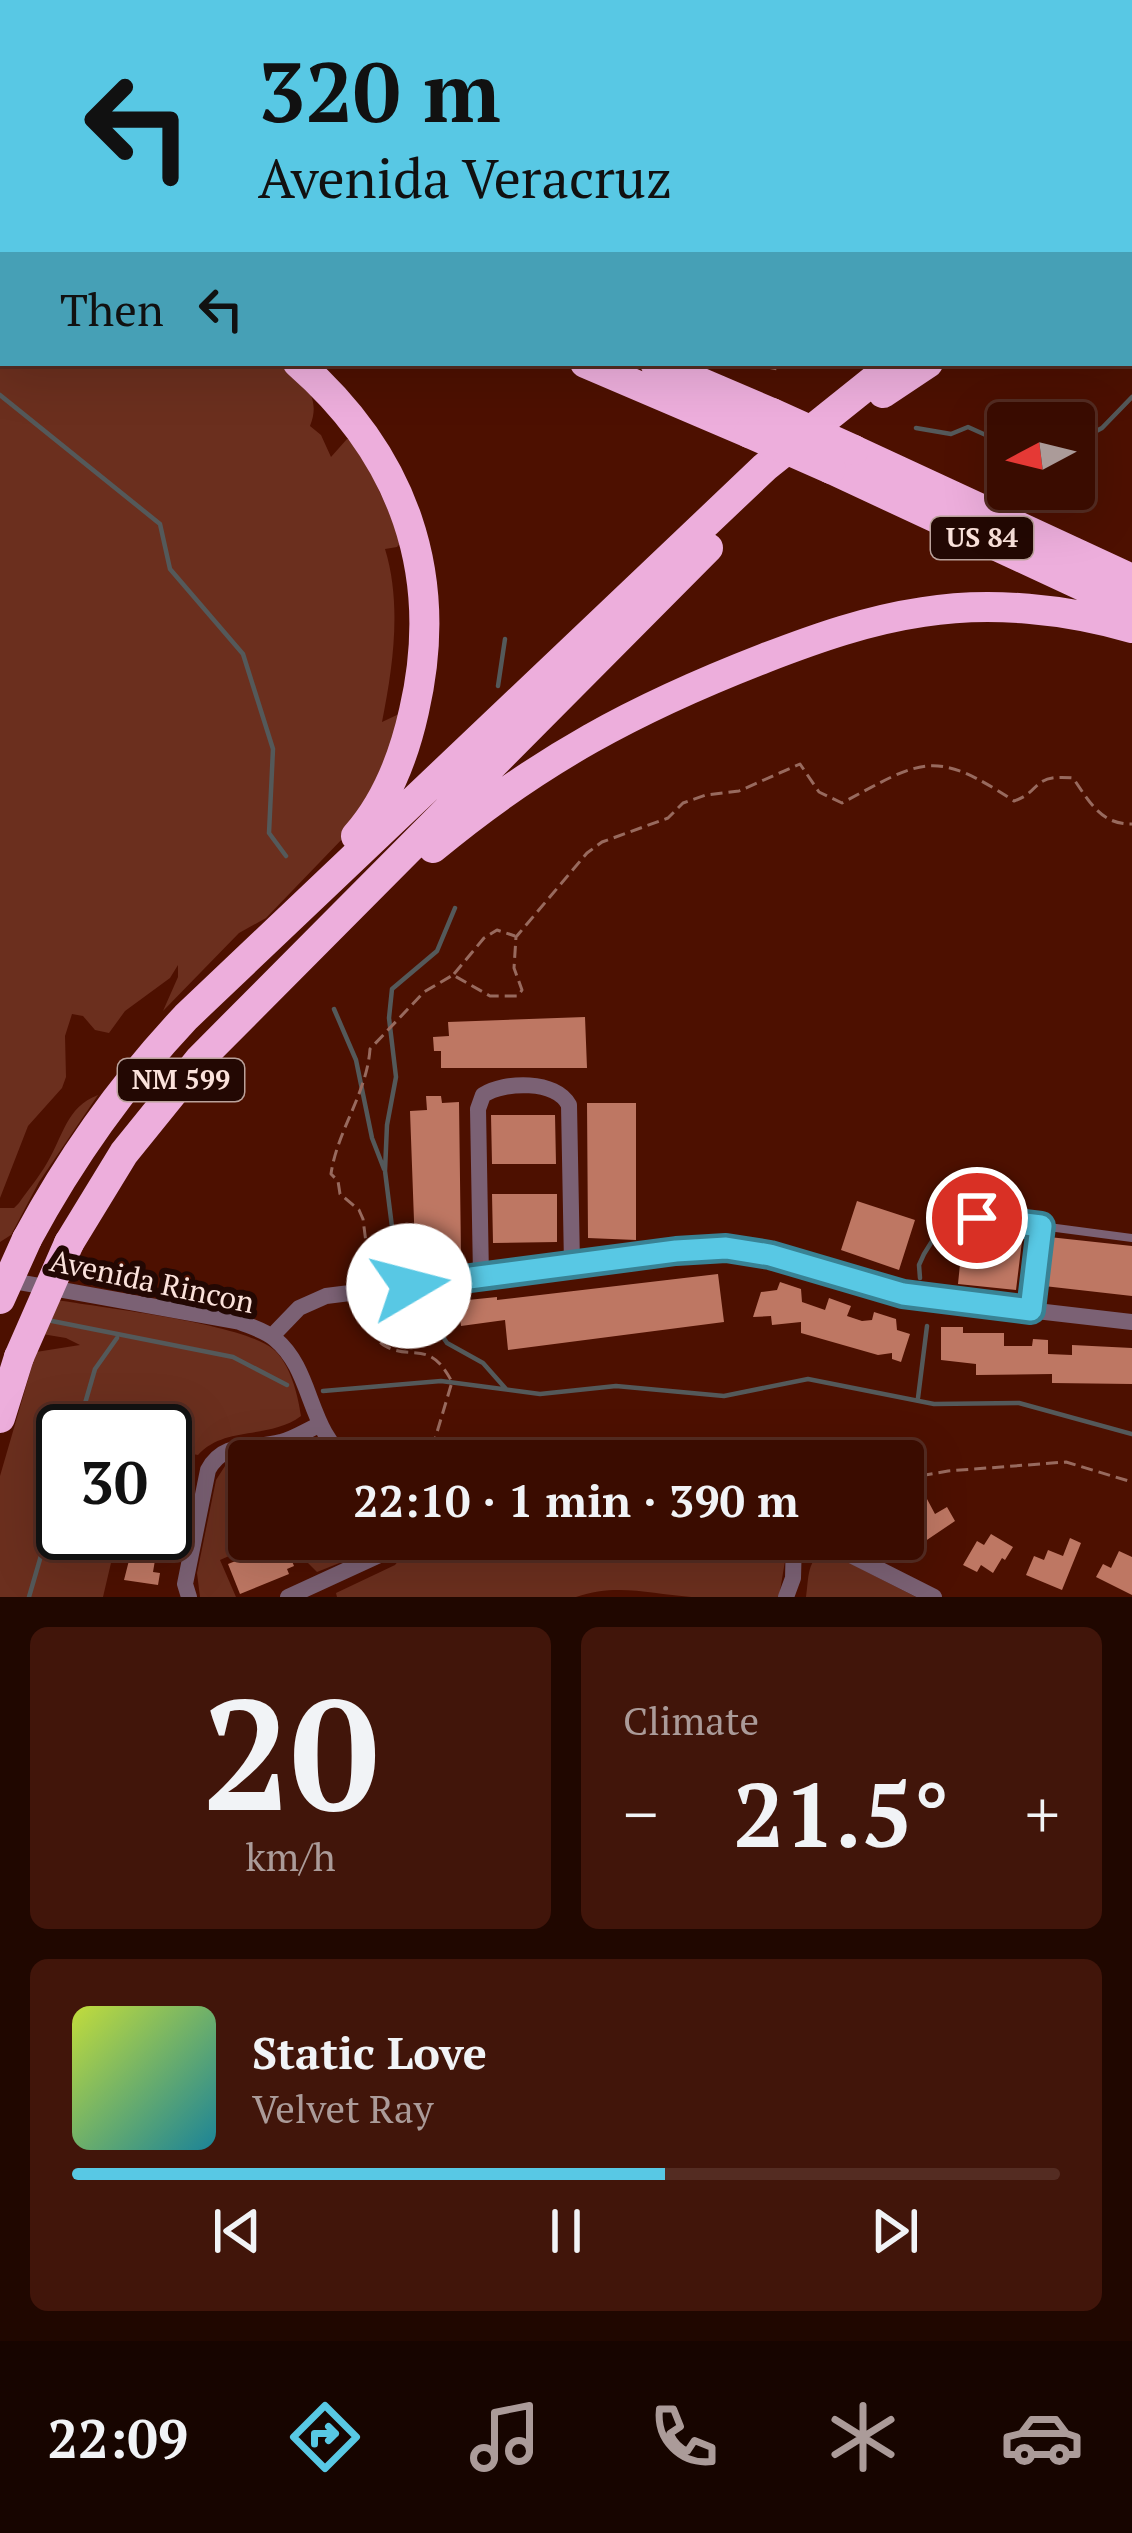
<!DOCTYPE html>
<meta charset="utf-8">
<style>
:root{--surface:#3a0c00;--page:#41150a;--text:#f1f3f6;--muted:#ab9b99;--line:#542c22;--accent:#58c8e4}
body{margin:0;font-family:"PT Serif",serif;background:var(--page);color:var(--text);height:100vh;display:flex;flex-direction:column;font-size:45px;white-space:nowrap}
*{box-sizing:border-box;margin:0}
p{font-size:39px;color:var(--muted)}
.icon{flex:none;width:66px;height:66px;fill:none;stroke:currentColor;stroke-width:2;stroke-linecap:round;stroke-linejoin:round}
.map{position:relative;height:1597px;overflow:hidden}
.details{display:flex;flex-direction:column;gap:30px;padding:30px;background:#200700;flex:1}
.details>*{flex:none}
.hud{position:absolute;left:0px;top:0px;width:1134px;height:366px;box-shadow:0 12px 48px #0002,0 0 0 3px var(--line);background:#58c8e4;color:#111;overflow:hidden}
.needle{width:78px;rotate:263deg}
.controls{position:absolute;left:987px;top:402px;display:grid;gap:24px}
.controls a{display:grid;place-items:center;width:108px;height:108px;border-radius:12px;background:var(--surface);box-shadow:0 12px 48px #0002,0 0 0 3px var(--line);font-size:60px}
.speed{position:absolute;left:36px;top:1404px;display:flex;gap:24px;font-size:60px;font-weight:700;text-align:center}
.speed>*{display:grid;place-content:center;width:156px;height:156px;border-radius:50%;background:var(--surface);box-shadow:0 12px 48px #0002,0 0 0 3px var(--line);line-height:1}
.speed .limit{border:6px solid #111;border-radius:18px;background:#fff;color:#111}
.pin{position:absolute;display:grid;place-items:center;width:102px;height:102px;color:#fff;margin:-51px;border:6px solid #fff;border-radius:50%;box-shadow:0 3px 12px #0007}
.me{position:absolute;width:132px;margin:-66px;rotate:82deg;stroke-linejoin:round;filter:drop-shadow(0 0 9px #0008)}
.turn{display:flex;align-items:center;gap:42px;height:252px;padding:0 60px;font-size:54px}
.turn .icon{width:156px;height:156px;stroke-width:2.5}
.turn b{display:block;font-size:84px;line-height:102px}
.then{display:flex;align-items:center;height:114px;padding:0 60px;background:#0003;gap:24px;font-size:45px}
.big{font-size:90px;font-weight:700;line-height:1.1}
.details .widget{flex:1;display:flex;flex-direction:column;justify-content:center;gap:18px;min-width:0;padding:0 42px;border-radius:18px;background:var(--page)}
.details .dial{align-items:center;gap:0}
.dial b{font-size:156px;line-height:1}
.song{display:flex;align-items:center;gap:36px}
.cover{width:144px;height:144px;border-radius:18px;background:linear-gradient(135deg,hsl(70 70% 55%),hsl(190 70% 35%))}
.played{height:12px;border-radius:6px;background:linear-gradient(90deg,var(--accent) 60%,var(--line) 60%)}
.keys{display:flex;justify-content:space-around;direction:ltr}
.heat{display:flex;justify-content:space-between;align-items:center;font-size:66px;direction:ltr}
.details .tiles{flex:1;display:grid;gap:30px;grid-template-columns:1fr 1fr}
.widget:last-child{grid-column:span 2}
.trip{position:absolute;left:228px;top:1440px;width:696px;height:120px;border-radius:12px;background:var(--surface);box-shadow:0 12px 48px #0002,0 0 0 3px var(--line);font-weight:700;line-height:120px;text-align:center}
.menu{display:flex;height:192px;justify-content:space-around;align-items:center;background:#170500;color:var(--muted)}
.menu .icon{width:84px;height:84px}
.menu .active{color:var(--accent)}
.menu b{font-size:54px;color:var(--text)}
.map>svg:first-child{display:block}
</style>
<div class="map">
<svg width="1132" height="1597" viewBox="0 0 1132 1597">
<rect width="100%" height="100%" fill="#4d1000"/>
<path fill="#6b2f1e" d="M0 186 3 363H283C303 381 322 397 310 426L321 435 331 457 347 439 355 438 402 541 397 547 385 549C402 604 393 667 382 722L399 714 394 747 346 835 266 918 239 933 163 1011 178 977V965L170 978 125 1011 109 1033 95 1030 83 1016 72 1014 65 1036 66 1077 62 1088 28 1126 0 1198Z
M98 1095 39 1182 11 1235 0 1242V1208H14L19 1203C28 1190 39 1177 47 1163 63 1137 66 1107 98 1095Z
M57 1300C103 1308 241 1323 273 1349 290 1363 298 1395 301 1416 269 1440 225 1425 198 1455L165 1449V1431H63V1533H118L103 1597H0V1476L36 1352 80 1345 66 1338 42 1334Z
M225 1466 232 1535 249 1533V1539H268L220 1560 236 1597H200L197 1573 216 1480Z
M284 1539H387L372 1550 317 1572Z
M416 1539H769L780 1541 787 1549 779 1597C750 1597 720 1597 691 1597 650 1594 617 1583 576 1597H337L336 1593 395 1565Z
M828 1552 916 1597H806C809 1579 806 1556 828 1552Z"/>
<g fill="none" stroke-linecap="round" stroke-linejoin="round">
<path stroke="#54595a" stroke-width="4.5" d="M0 395 160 524 170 569 243 654 273 749 269 833 286 856
M916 428 951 434 968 427 1008 445
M1074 443 1102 428 1132 397
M498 686 505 639
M334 1009 356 1060 372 1138 384 1169
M397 1267 385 1171 387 1125 396 1077 389 1018 392 989 437 951 455 908
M920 1278 919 1265 924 1254 966 1187
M426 1312 447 1343 483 1363 506 1389
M47 1320 233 1357 287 1385
M323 1391 441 1381 540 1394 616 1386 724 1396 808 1379 934 1404 1019 1403 1132 1434
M918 1398 927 1326
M77 1431 95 1369 117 1338
M29 1597 63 1480"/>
</g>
<path fill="#be7763" d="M585 1017 587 1068H441V1051H434L433 1037 449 1036 448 1022Z
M426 1096H441L442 1103 459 1102 461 1256H443V1262L428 1263 427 1248H415L410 1111 427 1110Z
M587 1103H636V1240L588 1238Z
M491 1115H555L556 1164H492Z
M492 1194H557V1242L493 1243Z
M857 1201 915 1220 899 1270 841 1250Z
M963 1234 1022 1241 1016 1290 958 1284Z
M1049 1237 1132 1246V1296L1044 1286Z
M718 1274 724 1322 508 1350 505 1320 461 1326 458 1301 497 1297V1300Z
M780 1282 801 1289 802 1302 825 1310 829 1298 851 1306 847 1316 862 1321 872 1320 874 1312 896 1319 897 1330 910 1334 901 1362 892 1359V1353L878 1355 801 1333V1322L772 1325 771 1316 753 1317 761 1292 777 1290Z
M941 1327H963V1333H1004V1346H1032L1033 1339 1048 1340V1354L1072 1355V1345L1132 1348V1384L1052 1383V1374L976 1375V1364L941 1360Z
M165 1453 181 1456 179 1466 187 1467 184 1481 165 1478Z
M249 1470V1504L236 1506 232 1472Z
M927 1499 935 1514 947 1507 955 1521 915 1548 903 1523 922 1511 918 1504Z
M136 1533H166L163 1549 157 1548 153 1572 160 1573 158 1585 124 1580Z
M991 1534 1013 1547 1005 1560 1002 1558 993 1573 981 1565 977 1572 963 1565 977 1541 984 1545Z
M1070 1538 1081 1543 1062 1590 1026 1575 1034 1556 1044 1560 1048 1550 1063 1556Z
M284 1542 294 1566 287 1569 289 1574 240 1594 228 1564Z
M1119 1551 1132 1557V1595L1096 1577 1103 1564 1111 1568Z"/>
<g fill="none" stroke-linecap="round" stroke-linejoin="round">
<path stroke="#986a5e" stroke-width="3" stroke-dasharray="12 6" stroke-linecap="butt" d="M1131 189H1132
M747 363 778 369 787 363
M454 974 484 938 497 930 515 936
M370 1274 363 1219 359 1210 340 1194 338 1181 331 1174C337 1131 367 1093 370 1049L424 992 453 975 490 996H518L522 990 514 968 516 937 587 853 602 842 668 818 683 803 706 795 739 791 800 764 819 792 842 803C922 760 934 748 1014 801 1043 791 1030 774 1073 778 1089 801 1101 825 1132 824
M372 1310 371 1332C376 1337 379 1343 385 1346 413 1361 430 1339 452 1382L435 1439
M403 1461 409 1448C456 1433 485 1448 531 1461
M903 1479 948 1471 1066 1462 1132 1482"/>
<path stroke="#7b6174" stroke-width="8" d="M977 1218 1041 1226
M1032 1308 1041 1226 1132 1238"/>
<path stroke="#7b6174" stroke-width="16" d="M671 3V0
M0 23 3 24
M481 1276 478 1109 483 1095C505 1081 556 1080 569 1105L572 1264
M7 1280 240 1322C252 1327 266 1331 275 1339 314 1371 307 1432 350 1461
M272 1336 299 1308 326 1296 708 1248 757 1252 916 1297 1132 1322
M819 1539 934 1597
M189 1597 185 1584 208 1470C224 1440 252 1450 281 1442 294 1439 307 1430 319 1425
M288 1597 386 1552 396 1539
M786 1597 793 1578 794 1539"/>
<path stroke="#7b6174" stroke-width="21" d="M1131 125H1132"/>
<path stroke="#edaedc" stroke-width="30" d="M0 114 3 115
M0 143 3 144
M0 176 3 177
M1131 239H1132
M298 363C403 455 446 573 414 711 404 756 387 801 356 836
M585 363 749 433
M655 363 772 413
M883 393 928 363
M854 450 1132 579
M831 469 1132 609
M433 848C539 760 636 708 765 658 817 638 868 620 923 612 991 601 1066 609 1132 628
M27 1239C71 1157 123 1084 186 1017L765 467 895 363
M69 1243 124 1153 200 1059 708 548
M0 1418 19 1357"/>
<path stroke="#edaedc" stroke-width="30" d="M772 413 854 450
M749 433 831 469
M0 1299 27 1239
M19 1357 69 1243"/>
</g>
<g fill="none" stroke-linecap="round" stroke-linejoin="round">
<g stroke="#398294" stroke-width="30">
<path id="route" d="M409 1286 676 1251 726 1248 770 1255 903 1294 1031 1310 1041 1226 977 1218"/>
</g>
<use href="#route" stroke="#58c8e4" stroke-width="21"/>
</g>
<g text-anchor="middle" stroke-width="12" stroke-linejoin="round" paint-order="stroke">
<g fill="#230803" stroke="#baa19a" stroke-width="3">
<rect x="931" y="517" width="102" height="42" rx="9"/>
<rect x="118" y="1059" width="126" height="42" rx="9"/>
</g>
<g font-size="27" font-weight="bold" fill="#fbe2db">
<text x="982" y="547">US 84</text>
<text x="181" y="1089">NM 599</text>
</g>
<g font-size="30" fill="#fbe2db" stroke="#230803">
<text transform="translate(152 1282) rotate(12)" y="10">Avenida Rincon</text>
</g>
</g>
</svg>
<div class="controls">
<a><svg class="needle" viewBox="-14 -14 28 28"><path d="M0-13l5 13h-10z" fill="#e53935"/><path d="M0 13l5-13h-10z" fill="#ab9b99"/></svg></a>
</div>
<div class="speed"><div class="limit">30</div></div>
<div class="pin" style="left:977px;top:1218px;background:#d93025"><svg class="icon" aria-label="arrive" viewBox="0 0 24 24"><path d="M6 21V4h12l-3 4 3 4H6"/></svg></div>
<svg class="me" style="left:409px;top:1286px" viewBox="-20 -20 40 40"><circle r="19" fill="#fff"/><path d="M0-13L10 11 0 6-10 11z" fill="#58c8e4"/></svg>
<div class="trip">22:10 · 1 min · 390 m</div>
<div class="hud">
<div class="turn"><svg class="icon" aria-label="left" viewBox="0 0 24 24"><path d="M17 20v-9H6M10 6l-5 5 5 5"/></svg><div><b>320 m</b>Avenida Veracruz</div></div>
<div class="then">Then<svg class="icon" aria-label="left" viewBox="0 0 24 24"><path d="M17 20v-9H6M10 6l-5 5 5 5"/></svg></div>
</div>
</div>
<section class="details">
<div class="tiles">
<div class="widget dial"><b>20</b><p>km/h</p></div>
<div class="widget"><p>Climate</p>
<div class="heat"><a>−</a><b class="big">21.5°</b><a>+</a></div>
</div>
<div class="widget">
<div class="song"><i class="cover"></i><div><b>Static Love</b><p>Velvet Ray</p></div></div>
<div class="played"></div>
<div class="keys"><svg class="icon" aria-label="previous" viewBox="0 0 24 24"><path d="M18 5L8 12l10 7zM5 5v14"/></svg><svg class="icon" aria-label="pause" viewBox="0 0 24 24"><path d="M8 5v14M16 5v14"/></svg><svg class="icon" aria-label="next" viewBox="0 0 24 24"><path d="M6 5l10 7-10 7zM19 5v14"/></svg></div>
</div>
</div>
</section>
<nav class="menu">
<b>22:09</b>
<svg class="icon active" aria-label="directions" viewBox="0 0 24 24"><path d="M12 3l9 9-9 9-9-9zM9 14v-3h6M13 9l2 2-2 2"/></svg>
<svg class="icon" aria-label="music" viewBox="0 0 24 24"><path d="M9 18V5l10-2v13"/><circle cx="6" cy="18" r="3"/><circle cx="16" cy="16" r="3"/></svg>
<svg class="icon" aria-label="phone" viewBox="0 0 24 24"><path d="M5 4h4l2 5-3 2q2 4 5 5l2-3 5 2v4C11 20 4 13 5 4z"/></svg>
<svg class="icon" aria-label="climate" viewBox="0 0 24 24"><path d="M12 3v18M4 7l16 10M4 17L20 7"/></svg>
<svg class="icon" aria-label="car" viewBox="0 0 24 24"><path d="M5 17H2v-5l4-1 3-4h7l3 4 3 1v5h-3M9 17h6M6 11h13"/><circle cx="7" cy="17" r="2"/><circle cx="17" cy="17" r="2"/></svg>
</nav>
